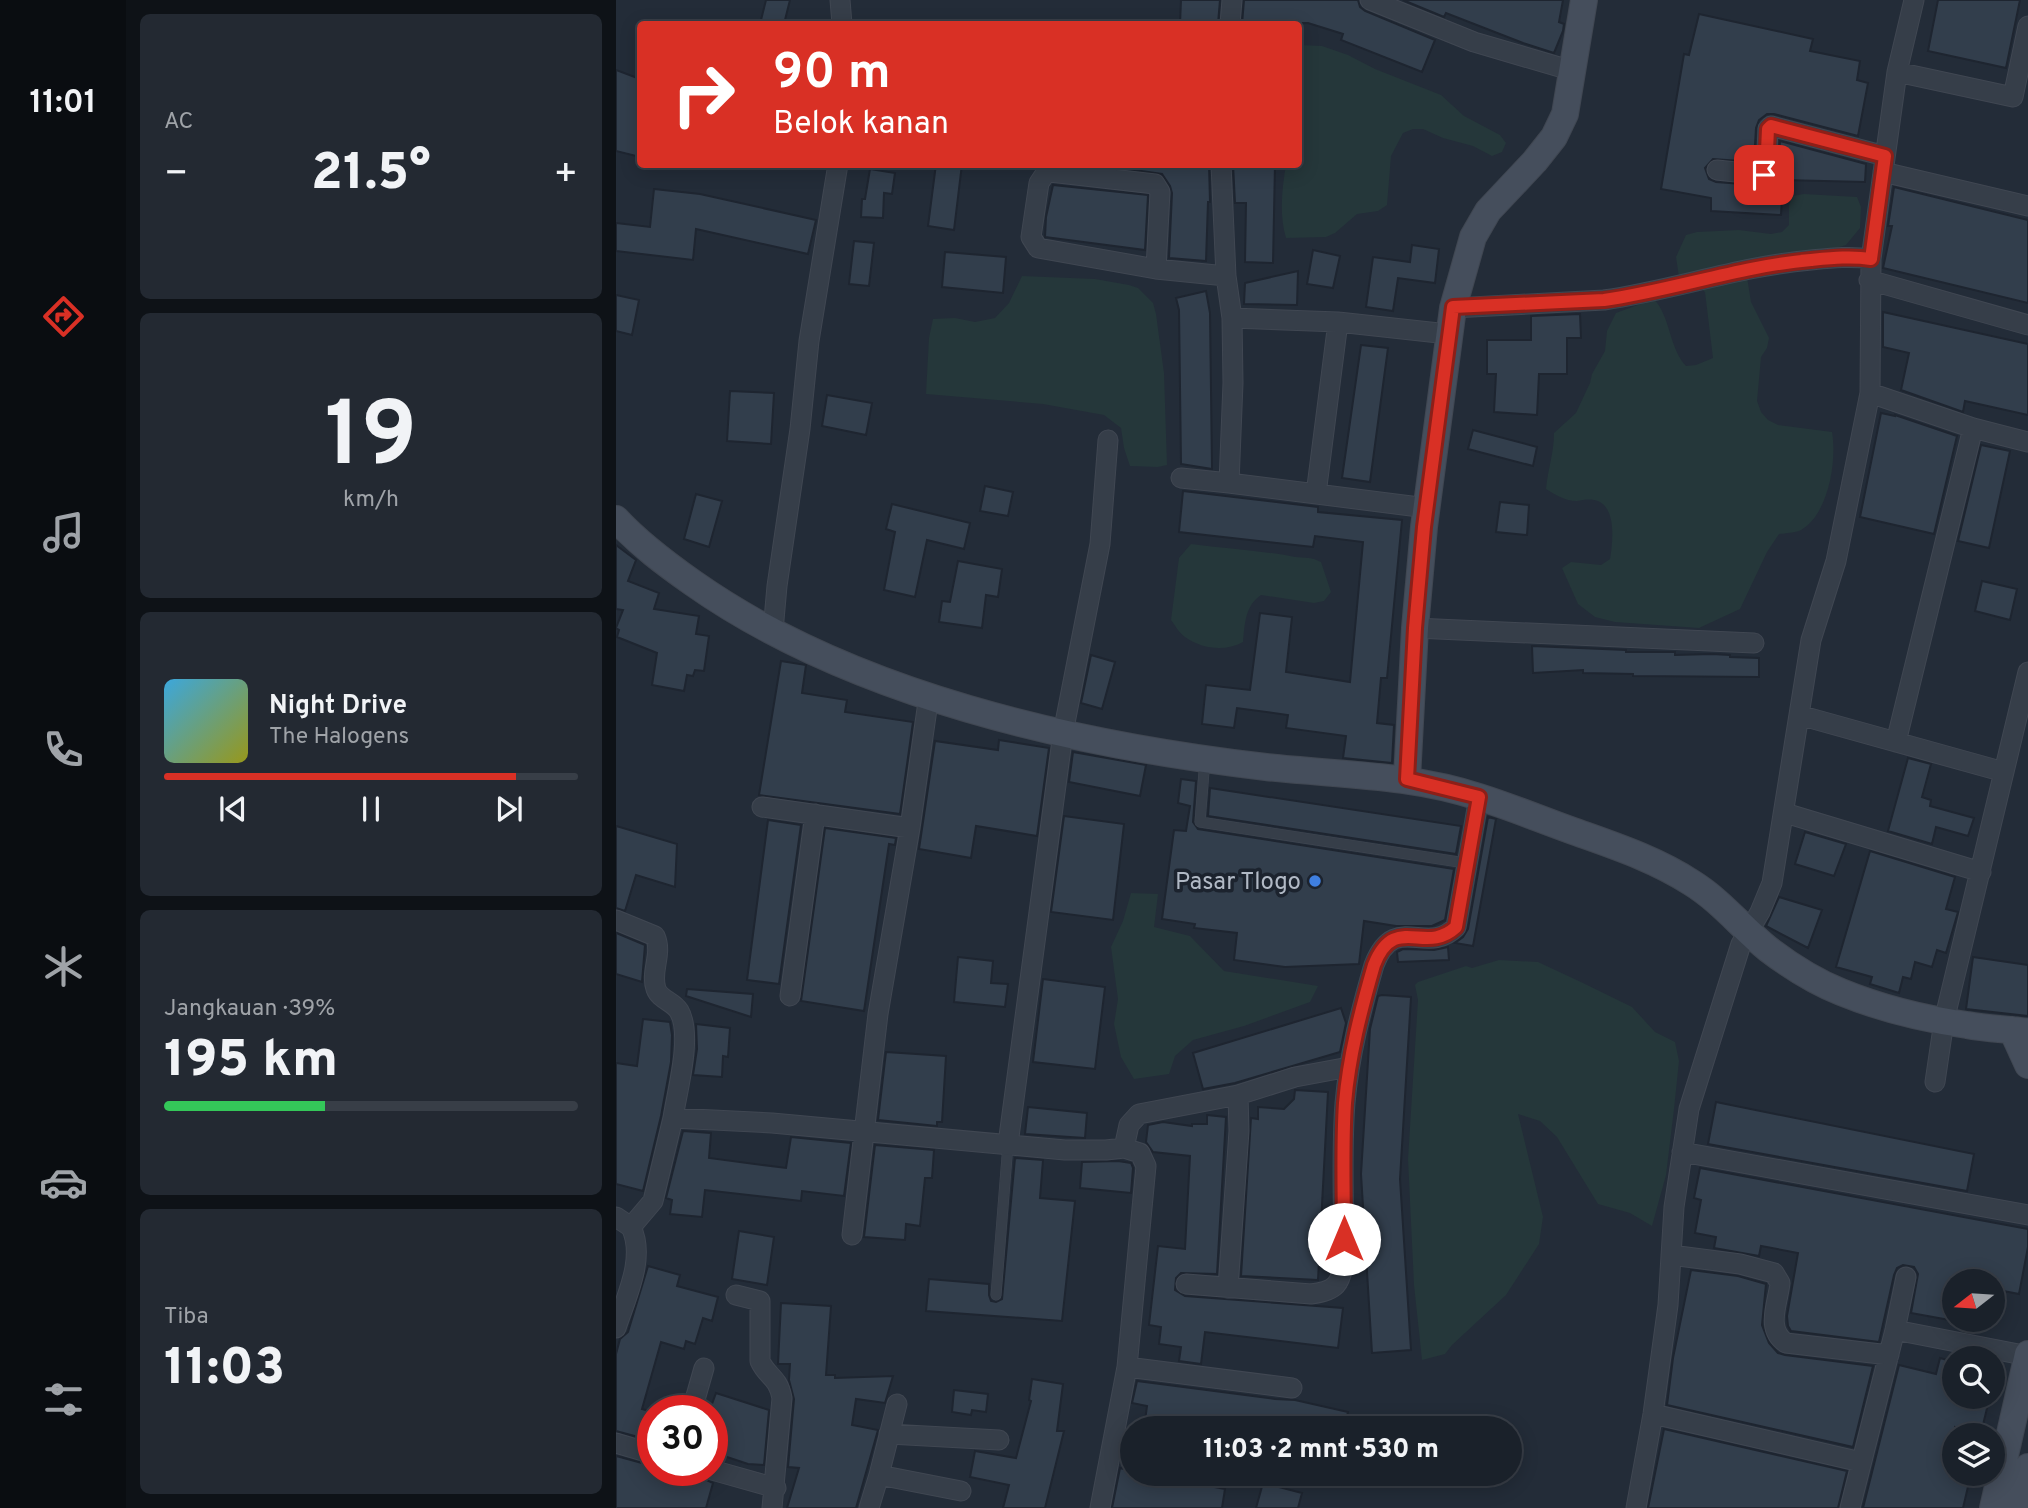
<!DOCTYPE html>
<html lang="id">
<meta charset="utf-8">
<style>
:root{--surface:#1a212a;--page:#232932;--text:#f1f3f6;--muted:#9fa3a8;--line:#383e47;--accent:#d93025}
body{margin:0;font-family:Overpass,sans-serif;background:var(--page);color:var(--text);height:100vh;display:flex;flex-direction:column;font-size:26px;white-space:nowrap}
*{box-sizing:border-box;margin:0}
p{font-size:23px;color:var(--muted)}
.icon{flex:none;width:38px;height:38px;fill:none;stroke:currentColor;stroke-width:2;stroke-linecap:round;stroke-linejoin:round}
.map{position:relative;flex:1;overflow:hidden}
.details{display:flex;flex-direction:column;gap:14px;padding:14px;background:#0e1217;width:490px}
.details>*{flex:none}
.guide{position:absolute;left:21px;top:21px;width:665px;height:147px;border-radius:7px;box-shadow:0 4px 18px #0003,0 0 0 2px var(--line);background:#d93025;color:#fff;overflow:hidden}
.needle{width:46px;rotate:253deg}
.controls{position:absolute;left:1326px;top:1269px;display:grid;gap:14px}
.controls a{display:grid;place-items:center;width:63px;height:63px;border-radius:50%;background:var(--surface);box-shadow:0 4px 18px #0003,0 0 0 2px var(--line);font-size:35px}
.speed{position:absolute;left:21px;top:1395px;display:flex;gap:14px;font-size:35px;font-weight:700;text-align:center}
.speed>*{display:grid;place-content:center;width:91px;height:91px;border-radius:50%;background:var(--surface);box-shadow:0 4px 18px #0003,0 0 0 2px var(--line);line-height:1}
.speed .limit{border:10px solid #d22;background:#fff;color:#111}
.pin{position:absolute;display:grid;place-items:center;width:60px;height:60px;color:#fff;margin:-30px;border-radius:14px;box-shadow:0 4px 10px #0006}
.me{position:absolute;width:77px;margin:-38px;rotate:0deg;stroke-linejoin:round;filter:drop-shadow(0 0 5px #0008)}
.turn{display:flex;align-items:center;gap:24px;height:147px;padding:0 21px;font-size:32px}
.turn .icon{width:91px;height:91px;stroke-width:2.5}
.turn b{display:block;font-size:49px;line-height:60px}
.big{font-size:52px;font-weight:800;line-height:1.1}
.details .tile{flex:1;display:flex;flex-direction:column;justify-content:center;gap:10px;min-width:0;padding:0 24px;border-radius:10px;background:var(--page)}
.details .dial{align-items:center;gap:0}
.dial b{font-size:91px;line-height:1}
.song{display:flex;align-items:center;gap:21px}
.cover{width:84px;height:84px;border-radius:10px;background:linear-gradient(135deg,hsl(200 70% 55%),hsl(60 70% 35%))}
.played{height:7px;border-radius:4px;background:linear-gradient(90deg,var(--accent) 85%,var(--line) 85%)}
.keys{display:flex;justify-content:space-around;direction:ltr}
.heat{display:flex;justify-content:space-between;align-items:center;font-size:38px;direction:ltr}
.charge{height:10px;border-radius:5px;background:linear-gradient(90deg,#34c759 39%,var(--line) 0)}
.trip{position:absolute;left:504px;top:1416px;width:402px;height:70px;border-radius:35px;background:var(--surface);box-shadow:0 4px 18px #0003,0 0 0 2px var(--line);font-weight:800;line-height:70px;text-align:center}
main{display:flex;flex:1;min-height:0}
.tab-bar{display:flex;flex-direction:column;width:126px;justify-content:space-around;align-items:center;background:#0a0d11;color:var(--muted)}
.tab-bar .icon{width:49px;height:49px}
.tab-bar .current{color:var(--accent)}
.tab-bar b{font-size:32px;color:var(--text)}
.map>svg:first-child{display:block}
</style>
<main>
<nav class="tab-bar">
<b>11:01</b>
<svg class="icon current" aria-label="directions" viewBox="0 0 24 24"><path d="M12 3l9 9-9 9-9-9zM9 14v-3h6M13 9l2 2-2 2"/></svg>
<svg class="icon" aria-label="music" viewBox="0 0 24 24"><path d="M9 18V5l10-2v13"/><circle cx="6" cy="18" r="3"/><circle cx="16" cy="16" r="3"/></svg>
<svg class="icon" aria-label="phone" viewBox="0 0 24 24"><path d="M5 4h4l2 5-3 2q2 4 5 5l2-3 5 2v4C11 20 4 13 5 4z"/></svg>
<svg class="icon" aria-label="climate" viewBox="0 0 24 24"><path d="M12 3v18M4 7l16 10M4 17L20 7"/></svg>
<svg class="icon" aria-label="car" viewBox="0 0 24 24"><path d="M5 17H2v-5l4-1 3-4h7l3 4 3 1v5h-3M9 17h6M6 11h13"/><circle cx="7" cy="17" r="2"/><circle cx="17" cy="17" r="2"/></svg>
<svg class="icon" aria-label="filters" viewBox="0 0 24 24"><path d="M4 7h16M4 17h16"/><circle cx="9" cy="7" r="2"/><circle cx="15" cy="17" r="2"/></svg>
</nav>
<section class="details">
<div class="tile"><p>AC</p>
<div class="heat"><a>−</a><b class="big">21.5°</b><a>+</a></div>
</div>
<div class="tile dial"><b>19</b><p>km/h</p></div>
<div class="tile">
<div class="song"><i class="cover"></i><div><b>Night Drive</b><p>The Halogens</p></div></div>
<div class="played"></div>
<div class="keys"><svg class="icon" aria-label="previous" viewBox="0 0 24 24"><path d="M18 5L8 12l10 7zM5 5v14"/></svg><svg class="icon" aria-label="pause" viewBox="0 0 24 24"><path d="M8 5v14M16 5v14"/></svg><svg class="icon" aria-label="next" viewBox="0 0 24 24"><path d="M6 5l10 7-10 7zM19 5v14"/></svg></div>
</div>
<div class="tile"><p>Jangkauan · 39%</p><b class="big">195 km</b><div class="charge"></div></div>
<div class="tile"><p>Tiba</p><b class="big">11:03</b></div>
</section>
<div class="map">
<svg width="1412" height="1508" viewBox="0 0 1412 1508">
<rect width="100%" height="100%" fill="#232c38"/>
<path fill="#25373a" d="M683 45 706 46 732 55 759 69 825 95 848 116 884 135 890 143 886 152 876 156 857 146 827 138 807 129H797L787 133 775 156 771 205 762 211 741 214 719 233 710 237 670 238C663 215 666 188 670 165L682 164Z
M1188 194 1241 197 1245 207 1244 228 1230 245 1131 277 1135 302 1153 338 1151 348 1145 357 1141 401 1145 412 1152 420 1162 425 1216 432C1221 460 1213 514 1185 530 1180 533 1169 533 1163 534L1151 552 1124 609 1083 628 999 622 979 617 962 604 946 568 955 562 985 565 994 559C997 541 1001 504 978 500 972 499 967 500 961 501 949 501 940 495 930 489 932 468 938 453 938 433L960 413 974 383 976 374 989 351 991 331 1000 313 1038 299C1055 318 1053 348 1070 366L1080 365 1097 358 1089 292 1081 285 1063 277 1060 257 1070 235 1081 232 1123 230 1155 234 1166 232 1173 225V205L1177 196Z
M406 276 479 279 513 285 522 288 537 303 540 314 548 373 551 465 542 467 514 466 508 448 505 428 488 415 427 404 310 394 313 338 317 319 339 318 359 322 379 318 393 303Z
M575 544C610 549 644 550 679 557 689 558 696 557 705 562L715 592 708 601 698 603 645 595C629 606 629 623 627 642 609 652 586 649 569 637 563 633 559 625 555 620L563 558Z
M515 893 542 894 538 927 574 936 608 971 702 986 694 1002 628 1026 577 1040 559 1056 553 1074 518 1079 505 1057 498 1024 502 999 495 947 507 921Z
M883 960 922 962 967 983 1016 1007 1039 1032 1059 1042 1063 1061 1058 1109 1050 1175 1036 1226 1014 1213 982 1204 941 1137 924 1121 902 1114 927 1217 923 1244 890 1295 836 1345 829 1354 806 1360 798 1285 792 1159 802 1000 799 985 802 982 850 966 856 968Z"/>
<path fill="#323e4c" stroke="#1e2530" stroke-width="2" d="M150 0H174L168 24H144Z
M565 0H604L602 24H564Z
M628 0H742L744 7 749 11 819 40 806 72 725 40 727 34 692 23 626 24Z
M787 0H947L943 22 948 24 947 31 938 53 907 43 830 13 828 17Z
M1322 0H1404L1390 68 1312 51Z
M1083 14 1197 39 1194 51 1244 61 1241 80 1252 83 1242 136 1158 114H1151L1143 120 1140 128 1138 162 1097 159 1089 168 1093 179 1100 182 1153 186 1159 182 1162 174 1164 141 1250 164 1249 182 1167 180 1165 215 1095 211V198L1045 189 1068 54 1073 55Z
M0 70 24 79V157L0 151Z
M320 164H346L338 230 312 226Z
M476 164H593L594 202H592L590 261 553 258 556 193 554 186 546 174Z
M617 164H659L657 263 629 262 630 203H619Z
M254 169 279 173 276 194 268 193 267 218 245 217 246 199H249Z
M437 185 532 195 529 250 429 237 430 217Z
M1278 187 1412 220V303L1267 268 1276 226H1272Z
M38 189 84 194 200 220 192 254 80 229 77 260 0 251V223L34 227Z
M238 241 258 243 253 286 233 284Z
M796 245 823 249 819 283 782 278 777 311 750 307 757 257 794 262Z
M697 250 724 256 717 288 691 284Z
M329 252 390 257 387 293 326 287Z
M682 271 681 305 628 304 629 283Z
M590 291 594 313 596 469 565 464 563 310 560 298Z
M0 295 23 300 16 335 0 331Z
M1267 312 1412 344V415L1349 401 1347 412 1285 390 1293 353 1267 347Z
M964 314 965 338H951V374H923L921 415 878 412 880 374H871V340H915V316Z
M745 345 772 348 754 482 726 478Z
M114 391 158 393 155 444 111 441Z
M211 395 256 403 250 435 206 426Z
M1265 413 1279 416V415L1341 436 1318 534 1244 517Z
M857 430 921 447 917 466 852 449Z
M1365 445 1394 451 1373 548 1342 541Z
M369 486 397 492 392 516 364 511Z
M567 491 702 507V512L786 520 771 678H765L761 723 778 725 776 763 727 758 730 736 670 728 672 715 621 708 618 728 586 724 590 685 634 690 644 613 676 617 670 672 734 682 747 542 699 536 697 547 563 532Z
M80 494 106 501 93 547 68 539Z
M884 502 913 505 911 535 880 532Z
M276 504 354 523 348 549 311 540 299 597 268 590 279 532 270 529Z
M0 545 20 560 12 581 43 593 38 609 83 616 80 634 93 636 88 671 79 670 77 676 71 675 68 691 36 685 41 653 1 637 3 630 0 628 7 610 0 609Z
M342 561 386 569 382 597 370 595 366 628 323 622 326 601 334 602Z
M1366 581 1401 589 1394 620 1359 611Z
M916 646 1010 650V652H1059V655L1096 654 1114 655V657L1143 658V677L1017 676V674L967 673V670L917 673Z
M475 655 499 662 486 709 465 703Z
M165 661 190 665 186 693 231 700 229 712 297 722 284 814 143 795Z
M383 740 433 748 421 836 360 826 355 858 303 849 319 741 382 750Z
M457 752 530 765 524 796 453 782Z
M1292 758 1315 764 1306 797 1315 800 1314 806 1358 818 1352 836 1320 827 1316 844 1272 831Z
M565 779 580 781 577 822 582 829 838 869 829 920 816 926H780L748 921 743 964 669 967 618 960 621 933 578 928 579 924 546 919 558 830 570 831 574 806 562 803Z
M594 788 845 826 840 854 592 816Z
M448 816 508 824 497 920 435 912Z
M872 817 880 819 857 946 839 943 847 937 852 929Z
M152 820 185 825 163 984 131 980Z
M0 826 61 844 59 887 20 875 9 911 0 908Z
M209 828 280 838 279 845 273 844 248 1011 185 1001Z
M1189 832 1230 844 1218 876 1179 864Z
M1254 851 1339 877 1330 909 1342 912 1330 953 1321 950 1316 967 1299 962 1295 979 1287 977 1283 993 1254 984 1256 977 1220 967Z
M1163 897 1206 910 1192 948 1150 926Z
M0 933 29 945 26 982 0 974Z
M832 947 833 960 782 962 781 952 787 949 818 950Z
M342 957 377 961 375 983 392 984 389 1007 338 1002Z
M1357 957 1412 965V1016L1350 1009Z
M427 979 489 987 479 1069 417 1062Z
M71 989 137 994 135 1017 70 996Z
M766 995 795 997 784 1179 795 1350 756 1353 745 1174 754 1029 762 996Z
M725 1008 730 1023 724 1052 619 1083 587 1089 577 1053Z
M27 1019 54 1022 56 1035 55 1062 45 1116 27 1191 0 1184V1063L21 1066Z
M80 1024 114 1028 112 1057 107 1056 106 1077 77 1075 81 1049Z
M270 1052 330 1056 326 1122H321V1126L262 1120Z
M679 1090 712 1092 702 1280 625 1276 635 1118 642 1119V1107L668 1109 678 1099Z
M1100 1102 1358 1154 1351 1191 1092 1144Z
M412 1107 471 1113 469 1138 409 1134Z
M591 1115 610 1117 601 1274 565 1273 560 1278 559 1290 569 1296 727 1308 722 1348 589 1332 585 1364 563 1361 565 1347 543 1344 545 1327 533 1325 542 1246 569 1249 574 1156 537 1152 530 1142 532 1125 547 1122 576 1126V1124H591Z
M67 1131 95 1133 93 1158 170 1168 175 1137 235 1143 228 1196 186 1191 185 1201 89 1190 86 1217 54 1214 56 1200 50 1198Z
M259 1145 318 1150 316 1178H309L304 1226 290 1224 289 1240 248 1237Z
M399 1158 427 1160 424 1198 459 1201 446 1321 310 1311 313 1279 373 1284V1295L375 1301 380 1302 386 1299Z
M502 1161 515 1163 517 1168 515 1193 464 1188 466 1162Z
M1084 1168 1412 1229V1247L1403 1294 1377 1289V1281H1339V1321L1295 1313 1302 1274 1298 1267 1287 1265 1281 1268 1278 1275 1263 1342 1175 1331 1172 1326 1171 1316 1182 1253 1145 1246 1143 1256 1098 1248 1100 1237 1079 1233 1085 1200 1078 1198Z
M123 1231 158 1237 151 1285 116 1279Z
M32 1266 64 1275 61 1286 102 1297 96 1321 87 1318 79 1344 70 1341 68 1349 45 1342 26 1409 37 1412V1441L0 1431V1354L4 1339 12 1332Z
M1075 1270 1122 1276 1150 1284 1146 1325 1153 1343 1162 1353 1169 1355 1257 1366 1237 1447 1051 1405 1057 1358Z
M165 1303 215 1306 210 1375H219V1378L277 1376 269 1403 240 1399 236 1425 262 1430 240 1508H171L183 1468 172 1467 178 1399 173 1380 174 1364H162Z
M1324 1358 1339 1362V1396H1374L1365 1433 1339 1427V1474H1355L1347 1508H1247L1283 1365 1320 1374Z
M416 1379 447 1384 441 1431H448L429 1508H387L393 1485 354 1477 359 1451 400 1458 415 1401 413 1400Z
M521 1381 659 1399 679 1400 732 1412 728 1428H677L629 1416 628 1421 625 1420V1428H528L531 1406 516 1403Z
M338 1390 372 1394 370 1412 356 1410 355 1415 336 1412Z
M100 1393 153 1410 148 1465 132 1464 96 1452V1404Z
M1048 1429 1231 1471 1222 1508H1032Z
M0 1456 37 1466V1470H68L85 1475 88 1479 97 1483 90 1508H0Z
M504 1468 516 1471V1474H530L609 1489 606 1508H496Z
M647 1483 686 1493 682 1508H640Z"/>
<g fill="none" stroke-linecap="round" stroke-linejoin="round">
<g stroke="#404752" stroke-width="11">
<path id="lane" d="M589 759 584 822 843 862
M380 1295 392 1144"/>
</g>
<g stroke="#404752" stroke-width="21">
<path id="street" d="M224 0 226 24
M754 0 858 42 957 71
M614 24 616 0
M1281 72 1397 97 1412 26
M605 164 610 276 616 318 617 383 613 483 811 508
M1101 170 1148 175 1150 173 1152 129 1155 126 1269 156
M1267 172 1412 206
M540 269 544 192 539 184 434 172 429 174 423 183 415 237 422 248 540 269 610 276
M1253 280 1412 325
M837 308 988 300C1058 290 1125 266 1195 260 1216 258 1235 256 1255 259
M616 318 722 322 832 334
M1254 393 1357 428 1412 442
M565 478 613 483
M700 494 722 322
M799 628 1138 643
M157 631 161 586 184 429 193 341 222 164
M1183 715 1388 772
M1280 742 1357 428
M146 807 294 828
M1169 813 1365 872
M0 920 39 936C47 954 34 971 40 989 44 1000 57 1001 63 1011 77 1035 61 1091 57 1118
M174 996 199 814
M1319 1082 1328 1021 1412 672
M392 1144 447 733 484 544 492 440
M1066 1152 1412 1215
M0 1217 15 1227C30 1258 10 1297 0 1328
M15 1227 37 1201 57 1118 156 1123 449 1150H490L508 1148 513 1125 523 1114 622 1095
M236 1235 262 1014 294 828 313 695
M1055 1255 1124 1264 1158 1273 1164 1283C1162 1303 1149 1329 1170 1343L1273 1355
M570 1284 695 1294C720 1291 725 1284 728 1260 728 1208 725 1155 729 1103 733 1056 745 1010 758 965 779 911 810 957 840 927L863 797
M612 1288 623 1131 622 1095 679 1077 733 1067
M120 1295 144 1301V1361C151 1377 162 1376 166 1398L156 1508
M1279 1330 1412 1356
M511 1367 676 1388
M76 1410 88 1368
M1037 1414 1245 1462
M273 1434 383 1440
M0 1443 37 1454
M96 1470 160 1488
M263 1475 281 1404
M253 1508 263 1475 345 1491
M484 1508 511 1367 530 1166 524 1153 508 1148
M1020 1508 1037 1414 1052 1305 1058 1207 1073 1109 1125 944 1144 912 1156 883 1195 640 1220 561 1254 393 1255 259 1281 72 1298 0
M1234 1508 1279 1330 1290 1277"/>
</g>
<g stroke="#404752" stroke-width="28">
<path id="secondary" d="M0 519C23 544 50 564 77 583 236 695 460 745 650 767 722 775 794 774 863 797 895 807 926 820 957 831 999 846 1039 859 1076 883 1105 901 1126 928 1152 949 1173 965 1200 982 1225 992 1264 1008 1309 1019 1351 1025 1371 1029 1392 1029 1412 1032
M791 779 799 628 808 527 837 308 857 237 872 211 919 161 938 137 949 114 968 0
M1396 1030 1412 1065
M1377 1508 1412 1354
M1403 1508 1412 1467"/>
</g>
<use href="#lane" stroke="#363e49" stroke-width="10"/>
<use href="#street" stroke="#363e49" stroke-width="19"/>
<use href="#secondary" stroke="#454e5c" stroke-width="26"/>
</g>
<g fill="none" stroke-linecap="round" stroke-linejoin="round">
<g stroke="#8d1f18" stroke-width="18">
<path id="route" d="M728 1239C728 1193 726 1148 729 1103 733 1056 745 1010 758 965 779 912 809 956 840 927L863 797 791 779 799 628 808 527 837 307 988 300C1058 290 1125 266 1195 260 1216 258 1235 256 1255 259L1269 156 1155 126 1152 129 1150 173 1148 175"/>
</g>
<use href="#route" stroke="#d93025" stroke-width="12"/>
</g>
<circle fill="#3f7fe0" stroke="#1c232e" stroke-width="2.5" cx="699" cy="881" r="7"/>
<g text-anchor="middle" stroke-width="7" stroke-linejoin="round" paint-order="stroke">
<g font-size="24" fill="#b1b9c5" stroke="#1c232e" text-anchor="end">
<text x="685" y="889">Pasar Tlogo</text>
</g>
</g>
</svg>
<div class="controls">
<a><svg class="needle" viewBox="-14 -14 28 28"><path d="M0-13l5 13h-10z" fill="#e53935"/><path d="M0 13l5-13h-10z" fill="#9fa3a8"/></svg></a>
<a><svg class="icon" aria-label="search" viewBox="0 0 24 24"><circle cx="10" cy="10" r="6"/><path d="M15 15l6 6"/></svg></a>
<a><svg class="icon" aria-label="layers" viewBox="0 0 24 24"><path d="M12 4l9 5-9 5-9-5zM3 14l9 5 9-5"/></svg></a>
</div>
<div class="speed"><div class="limit">30</div></div>
<div class="pin" style="left:1148px;top:175px;background:#d93025"><svg class="icon" aria-label="arrive" viewBox="0 0 24 24"><path d="M6 21V4h12l-3 4 3 4H6"/></svg></div>
<svg class="me" style="left:728px;top:1239px" viewBox="-20 -20 40 40"><circle r="19" fill="#fff"/><path d="M0-13L10 11 0 6-10 11z" fill="#d93025"/></svg>
<div class="trip">11:03 · 2 mnt · 530 m</div>
<div class="guide">
<div class="turn"><svg class="icon" aria-label="right" viewBox="0 0 24 24"><path d="M7 20v-9h11M14 6l5 5-5 5"/></svg><div><b>90 m</b>Belok kanan</div></div>
</div>
</div>
</main>
